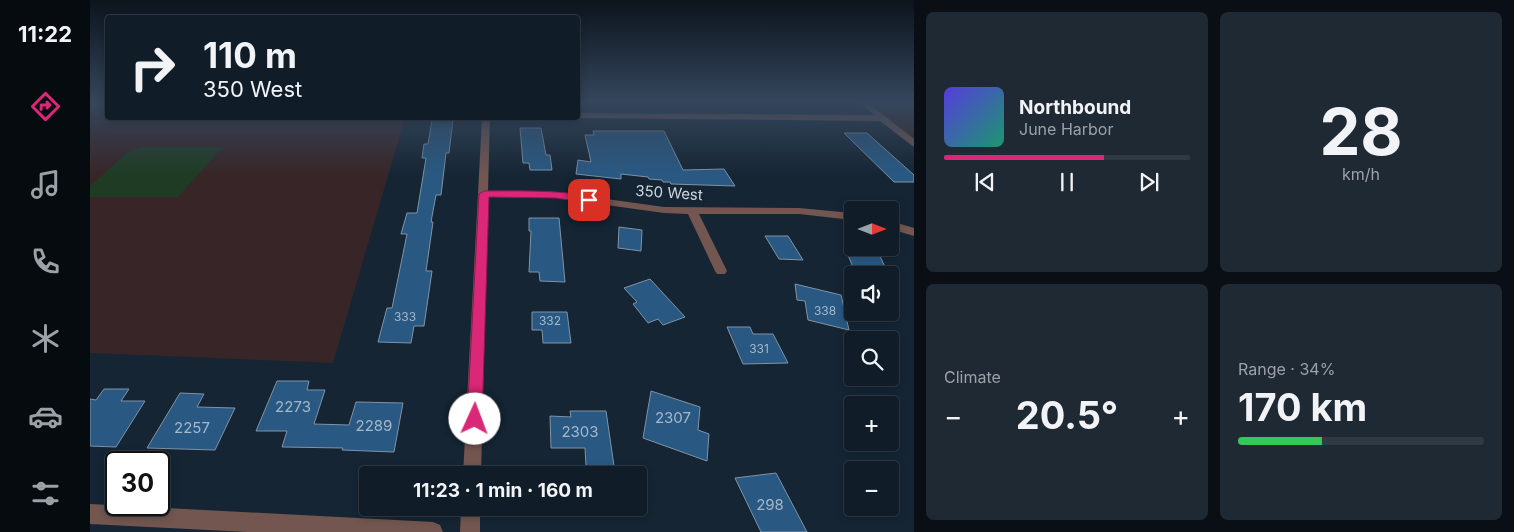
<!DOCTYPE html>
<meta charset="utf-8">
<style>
:root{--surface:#101c27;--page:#1e2933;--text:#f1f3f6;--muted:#9ca1a7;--line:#303a44;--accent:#db2777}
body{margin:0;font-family:Inter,sans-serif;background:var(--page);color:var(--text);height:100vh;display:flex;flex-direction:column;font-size:19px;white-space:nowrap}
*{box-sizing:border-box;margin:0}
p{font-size:16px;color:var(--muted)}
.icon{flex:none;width:28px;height:28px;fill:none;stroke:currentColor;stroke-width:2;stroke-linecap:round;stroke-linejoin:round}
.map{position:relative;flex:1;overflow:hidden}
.drawer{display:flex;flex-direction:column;gap:12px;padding:12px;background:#090f15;width:600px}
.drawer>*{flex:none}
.top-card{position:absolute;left:15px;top:15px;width:475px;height:105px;border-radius:5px;box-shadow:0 2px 8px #0003,0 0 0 1px var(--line);background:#101c27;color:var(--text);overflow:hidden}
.needle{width:32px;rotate:90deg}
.buttons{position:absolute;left:754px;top:201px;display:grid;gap:10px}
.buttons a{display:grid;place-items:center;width:55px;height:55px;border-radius:5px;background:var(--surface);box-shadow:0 2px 8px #0003,0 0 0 1px var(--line);font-size:25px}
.speed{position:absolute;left:15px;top:451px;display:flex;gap:10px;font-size:25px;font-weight:700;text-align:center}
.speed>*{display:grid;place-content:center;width:65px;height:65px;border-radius:50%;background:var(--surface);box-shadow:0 2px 8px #0003,0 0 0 1px var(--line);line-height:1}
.speed .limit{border:2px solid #111;border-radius:8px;background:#fff;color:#111}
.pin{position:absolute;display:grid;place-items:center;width:42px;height:42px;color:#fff;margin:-21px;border-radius:10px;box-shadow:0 2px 8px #0006}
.me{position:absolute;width:55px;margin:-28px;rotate:2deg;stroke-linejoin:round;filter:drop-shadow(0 0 4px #0008)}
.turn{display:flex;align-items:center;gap:18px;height:105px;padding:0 15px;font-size:22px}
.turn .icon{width:65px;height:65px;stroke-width:2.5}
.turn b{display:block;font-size:35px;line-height:42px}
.big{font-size:38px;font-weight:700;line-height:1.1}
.drawer .tile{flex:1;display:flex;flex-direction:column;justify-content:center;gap:8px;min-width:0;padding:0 18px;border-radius:8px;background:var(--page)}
.drawer .dial{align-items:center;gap:0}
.dial b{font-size:65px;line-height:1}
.song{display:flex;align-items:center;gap:15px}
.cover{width:60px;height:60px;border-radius:8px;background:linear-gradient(135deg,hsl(250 70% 55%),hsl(160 70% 35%))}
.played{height:5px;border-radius:2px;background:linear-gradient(90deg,var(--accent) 65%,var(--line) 65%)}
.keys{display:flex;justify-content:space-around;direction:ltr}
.heat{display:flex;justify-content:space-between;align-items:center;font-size:28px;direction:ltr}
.charge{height:8px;border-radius:4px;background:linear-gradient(90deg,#34c759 34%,var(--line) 0)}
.drawer .tiles{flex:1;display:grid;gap:12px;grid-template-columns:repeat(2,1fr)}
.trip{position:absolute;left:269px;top:466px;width:288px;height:50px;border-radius:5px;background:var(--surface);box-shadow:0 2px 8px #0003,0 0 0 1px var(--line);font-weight:700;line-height:50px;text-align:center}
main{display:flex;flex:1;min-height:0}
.menu{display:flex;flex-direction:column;width:90px;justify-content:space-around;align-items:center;background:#060b10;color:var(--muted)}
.menu .icon{width:35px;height:35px}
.menu .current{color:var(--accent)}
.menu b{font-size:22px;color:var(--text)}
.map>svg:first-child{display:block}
</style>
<main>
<nav class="menu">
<b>11:22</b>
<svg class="icon current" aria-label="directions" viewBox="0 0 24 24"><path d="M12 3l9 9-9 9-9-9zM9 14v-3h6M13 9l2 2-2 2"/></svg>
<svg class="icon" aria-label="music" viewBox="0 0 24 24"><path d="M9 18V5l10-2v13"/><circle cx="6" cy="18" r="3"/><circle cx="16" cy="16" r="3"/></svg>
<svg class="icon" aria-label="phone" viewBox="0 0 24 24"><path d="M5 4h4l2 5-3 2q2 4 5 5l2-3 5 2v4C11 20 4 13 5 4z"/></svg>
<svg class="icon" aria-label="climate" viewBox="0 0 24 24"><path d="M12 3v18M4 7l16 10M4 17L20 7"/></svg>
<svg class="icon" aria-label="car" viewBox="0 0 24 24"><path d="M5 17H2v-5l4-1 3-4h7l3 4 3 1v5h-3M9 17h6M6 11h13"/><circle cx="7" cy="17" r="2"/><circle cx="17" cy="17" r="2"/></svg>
<svg class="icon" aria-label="filters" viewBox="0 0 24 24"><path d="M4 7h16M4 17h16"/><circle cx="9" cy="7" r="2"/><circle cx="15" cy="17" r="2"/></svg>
</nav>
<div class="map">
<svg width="824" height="532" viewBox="0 0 824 532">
<rect width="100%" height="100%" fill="#152534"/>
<path fill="#382527" d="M0 102H17L18 118H315L243 363 0 353Z
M774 102H824V143Z"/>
<path fill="#1f3b23" d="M52 147H133L88 197H0V186L37 153Z"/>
<path fill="#295983" stroke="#8093a5" d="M342 120H363L359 153H356L351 195H346L341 222H343L336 271H342L334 326H324L321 343 288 342 297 308H302L317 234H311L317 213H327L336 158H332L334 144H338Z
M430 128H451L456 155H460L462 170H440L439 163H433Z
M503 131H574L593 170 634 169 645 186 581 184 580 182H573L572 180 559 179 558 177 531 174V179L486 174 488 160 501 162 495 135H504Z
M754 133H777L824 175V182H804Z
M439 218H469L475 282 450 281 449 272H439L441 231H439Z
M529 227 552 230 551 251 528 248Z
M675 236H698L713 260 689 259Z
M754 245 787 250 799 275H766Z
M560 279 595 317 573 325 568 319 558 323 543 304 547 302 534 288Z
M705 284 751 295 759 330 718 320 715 301 707 300Z
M442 312H477L481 343H453L452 330H442Z
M637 327H660L663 334H683L698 363 653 364Z
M187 381H219L217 390H235L224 424 259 425 266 402 313 403 304 452 252 450 253 448 192 447 197 431H166Z
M14 389H39L31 401H55L26 447 0 446V399L6 400Z
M561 391 610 407 608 430 619 434 617 461 553 438Z
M90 393 114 394 107 407 145 408 125 450 57 448Z
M480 411H516L524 466H496L495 448H461L460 416 481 417Z
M686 473 717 532H671L645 478Z"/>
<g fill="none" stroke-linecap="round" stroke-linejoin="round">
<path fill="#735650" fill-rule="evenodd" d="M769 102H777L824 139V147L790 121 485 118H488V113L784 115Z
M392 118H400L398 191 466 192 574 207 709 208 762 213V220L709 214H609L637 271 635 274H627L625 271 598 214 574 213 466 198 398 197 391 475H373Z
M800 221 824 228V236L800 229Z
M0 504 343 522 350 525 353 532H157L0 524Z
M371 508H390V532H370Z"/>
</g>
<linearGradient id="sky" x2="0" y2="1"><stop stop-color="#0c141d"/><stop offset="0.58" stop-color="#35465c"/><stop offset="1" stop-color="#35465c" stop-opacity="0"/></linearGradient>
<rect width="824" height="176" fill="url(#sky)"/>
<path fill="#db2777" stroke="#8e194d" d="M394 191C414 191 491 189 504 200L499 203 466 198 399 197 392 419 390 424 385 426 379 424 377 419 389 194Z"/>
<g text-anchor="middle" stroke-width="5" stroke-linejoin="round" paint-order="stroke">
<g font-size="12" fill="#a4b8c9">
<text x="735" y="315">338</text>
<text x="315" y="321">333</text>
<text x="460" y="325">332</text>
<text x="669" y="353">331</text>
</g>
<g font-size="15" fill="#cdd7e0" stroke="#152534">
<text transform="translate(579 193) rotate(4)" y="5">350 West</text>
</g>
<g font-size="15" fill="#a4b8c9">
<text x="203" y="412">2273</text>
<text x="583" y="423">2307</text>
<text x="284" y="431">2289</text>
<text x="102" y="433">2257</text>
<text x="490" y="437">2303</text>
<text x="680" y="510">298</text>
</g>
</g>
</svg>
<div class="buttons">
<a><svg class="needle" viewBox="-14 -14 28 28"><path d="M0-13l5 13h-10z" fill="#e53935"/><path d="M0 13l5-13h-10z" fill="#9ca1a7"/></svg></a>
<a><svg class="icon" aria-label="sound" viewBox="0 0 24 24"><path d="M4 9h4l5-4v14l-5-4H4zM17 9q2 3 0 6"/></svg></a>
<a><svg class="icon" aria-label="search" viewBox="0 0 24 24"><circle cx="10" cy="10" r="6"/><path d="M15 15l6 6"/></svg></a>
<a>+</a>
<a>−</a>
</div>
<div class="speed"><div class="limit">30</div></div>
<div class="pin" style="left:499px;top:200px;background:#d93025"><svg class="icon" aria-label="arrive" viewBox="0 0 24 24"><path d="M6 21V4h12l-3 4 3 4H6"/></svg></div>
<svg class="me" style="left:385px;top:419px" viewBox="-20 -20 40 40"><circle r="19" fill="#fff"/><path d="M0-13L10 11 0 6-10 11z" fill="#db2777"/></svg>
<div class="trip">11:23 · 1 min · 160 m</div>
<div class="top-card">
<div class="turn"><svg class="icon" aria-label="right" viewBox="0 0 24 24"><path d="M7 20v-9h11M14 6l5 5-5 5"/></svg><div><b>110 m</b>350 West</div></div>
</div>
</div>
<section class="drawer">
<div class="tiles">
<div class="tile">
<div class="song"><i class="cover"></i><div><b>Northbound</b><p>June Harbor</p></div></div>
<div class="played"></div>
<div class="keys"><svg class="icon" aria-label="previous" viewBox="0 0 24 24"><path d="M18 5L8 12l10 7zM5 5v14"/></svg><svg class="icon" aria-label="pause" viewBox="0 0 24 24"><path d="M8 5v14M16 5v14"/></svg><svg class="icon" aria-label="next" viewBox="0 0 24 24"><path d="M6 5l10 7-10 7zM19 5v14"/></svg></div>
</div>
<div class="tile dial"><b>28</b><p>km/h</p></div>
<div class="tile"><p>Climate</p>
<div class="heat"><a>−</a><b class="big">20.5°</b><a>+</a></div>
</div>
<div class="tile"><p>Range · 34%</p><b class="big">170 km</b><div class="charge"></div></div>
</div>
</section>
</main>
